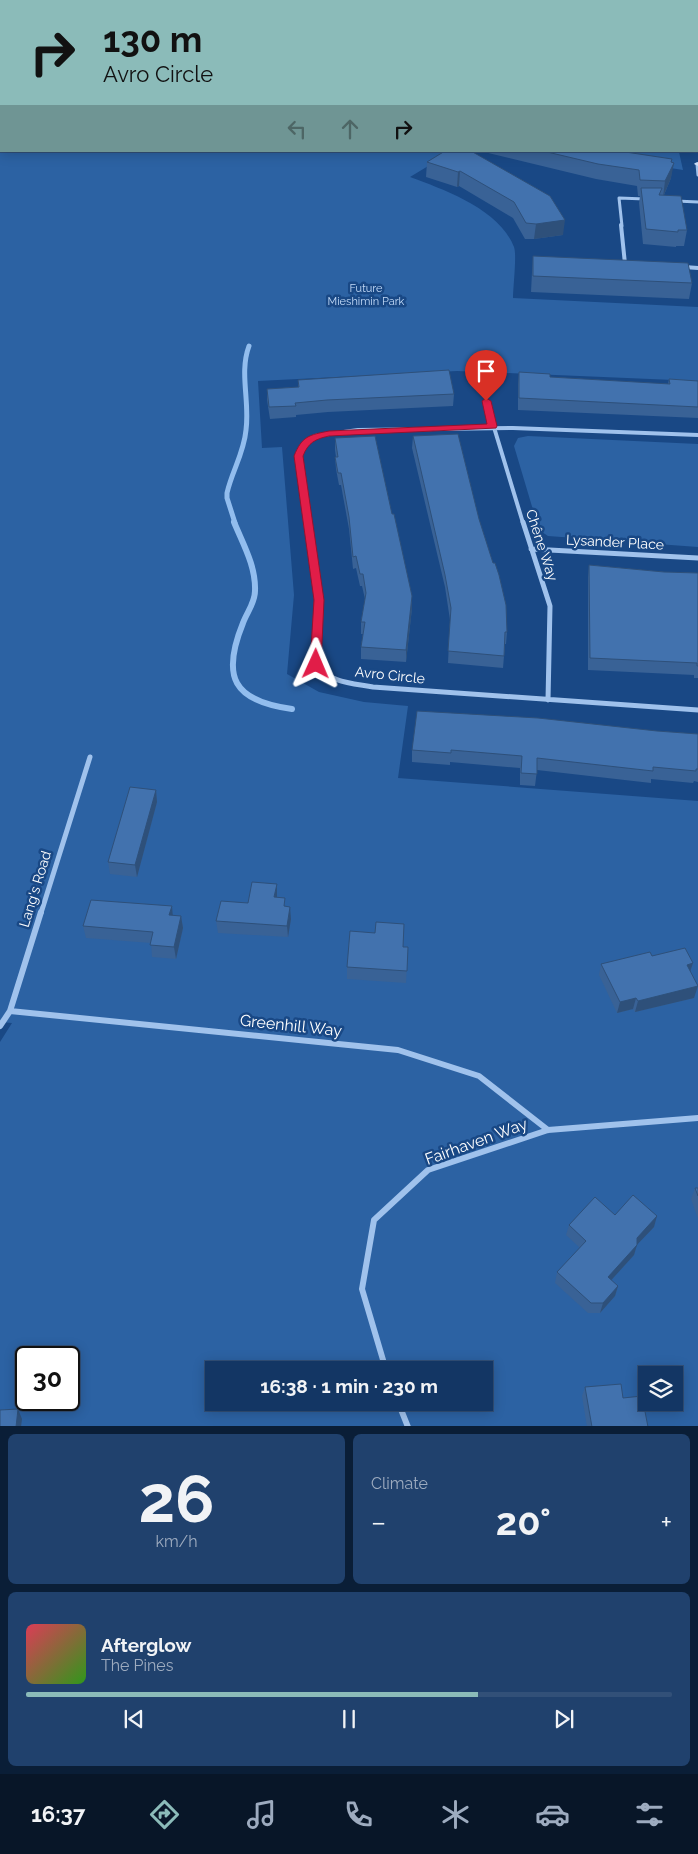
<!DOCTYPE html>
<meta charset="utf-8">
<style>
:root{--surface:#133664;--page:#20416d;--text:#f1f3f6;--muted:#9dabbf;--line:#325078;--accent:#8bbbb9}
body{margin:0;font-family:Raleway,sans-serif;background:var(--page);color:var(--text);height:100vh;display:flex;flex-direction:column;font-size:19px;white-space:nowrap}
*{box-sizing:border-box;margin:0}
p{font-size:16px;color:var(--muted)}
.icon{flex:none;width:28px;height:28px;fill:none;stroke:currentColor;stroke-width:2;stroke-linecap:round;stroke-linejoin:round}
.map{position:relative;height:1426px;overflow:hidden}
.side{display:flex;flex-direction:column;gap:8px;padding:8px;background:#0a1e37;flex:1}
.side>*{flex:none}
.top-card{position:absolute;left:0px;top:0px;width:699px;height:152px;box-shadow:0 2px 12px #0003,0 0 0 1px var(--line);background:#8bbbb9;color:#111;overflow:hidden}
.fabs{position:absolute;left:638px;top:1366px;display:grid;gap:10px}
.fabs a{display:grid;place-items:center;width:45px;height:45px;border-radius:0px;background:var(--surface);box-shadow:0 2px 12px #0003,0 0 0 1px var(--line);font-size:25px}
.speed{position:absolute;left:15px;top:1346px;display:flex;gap:10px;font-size:25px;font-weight:700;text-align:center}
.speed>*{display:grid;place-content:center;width:65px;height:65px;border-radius:50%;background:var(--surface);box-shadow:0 2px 12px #0003,0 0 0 1px var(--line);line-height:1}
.speed .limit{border:2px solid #111;border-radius:8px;background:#fff;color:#111}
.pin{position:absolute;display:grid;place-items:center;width:42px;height:42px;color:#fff;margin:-51px -21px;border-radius:50% 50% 50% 0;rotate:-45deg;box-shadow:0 0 5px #0007}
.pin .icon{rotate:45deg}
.me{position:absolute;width:55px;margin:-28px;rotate:1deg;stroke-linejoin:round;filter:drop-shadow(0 0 4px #0008)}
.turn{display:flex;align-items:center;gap:18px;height:105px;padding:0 20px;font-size:22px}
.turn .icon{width:65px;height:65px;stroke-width:2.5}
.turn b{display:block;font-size:35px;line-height:42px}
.lanes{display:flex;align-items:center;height:48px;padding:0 20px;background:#0003;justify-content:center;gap:25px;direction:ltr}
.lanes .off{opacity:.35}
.big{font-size:38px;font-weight:700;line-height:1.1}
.side .widget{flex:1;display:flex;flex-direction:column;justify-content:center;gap:8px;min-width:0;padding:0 18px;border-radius:8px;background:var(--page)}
.side .dial{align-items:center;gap:0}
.dial b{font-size:65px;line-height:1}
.song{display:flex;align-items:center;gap:15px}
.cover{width:60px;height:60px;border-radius:8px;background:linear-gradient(135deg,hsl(350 70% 55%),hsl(110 70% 35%))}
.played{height:5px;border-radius:2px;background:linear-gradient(90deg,var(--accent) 70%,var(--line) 70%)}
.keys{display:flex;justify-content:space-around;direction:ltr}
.heat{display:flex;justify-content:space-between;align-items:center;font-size:28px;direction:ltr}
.side .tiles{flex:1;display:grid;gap:8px;grid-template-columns:1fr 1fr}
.widget:last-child{grid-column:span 2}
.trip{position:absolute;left:205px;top:1361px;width:288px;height:50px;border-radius:0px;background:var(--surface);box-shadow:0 2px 12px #0003,0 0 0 1px var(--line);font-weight:700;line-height:50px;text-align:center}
.dock{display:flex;height:80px;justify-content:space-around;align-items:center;background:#081628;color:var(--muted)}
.dock .icon{width:35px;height:35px}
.dock .active{color:var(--accent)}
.dock b{font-size:22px;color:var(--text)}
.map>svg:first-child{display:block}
</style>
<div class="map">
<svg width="698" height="1427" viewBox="0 0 698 1427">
<rect width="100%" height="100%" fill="#194885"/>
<path fill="#2c62a3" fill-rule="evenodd" d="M0 0H698V73V1H1V32Z
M0 33 1 151H453L410 177C445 190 499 209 514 247 517 255 513 287 513 298L698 307V381L457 371 258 381 262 448 282 447 294 595 287 674 319 692 364 702 408 706 398 778 698 801V1426H0V1042L12 1023 0 1022V355H10H0ZM26 1358H69V1400H26ZM214 1370H484V1402H214ZM646 1375H674V1402H646Z
M698 74V153L679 152 683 170 620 160 580 151H698Z
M528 436 698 444V547L548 536 539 530 514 446 518 438Z"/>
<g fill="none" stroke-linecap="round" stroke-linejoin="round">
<path stroke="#92bdee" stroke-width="5" d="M235 523 227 498V493C232 471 244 453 246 430 250 401 239 373 249 346"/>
<path stroke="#92bdee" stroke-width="6" d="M234 522C243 544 256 566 255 591 255 603 247 612 243 623 221 677 233 701 292 709"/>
<path stroke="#a0c2ec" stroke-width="3" d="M697 164 698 175
M676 201 698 202
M622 226 619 198 645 199"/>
<path stroke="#a0c2ec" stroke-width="4" d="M621 225 625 264
M684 267 698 268
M486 401 523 523
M308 523 298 455 305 444 315 436 358 430 513 428 698 435"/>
<path stroke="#a0c2ec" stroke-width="5" d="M308 522 319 600 316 664C330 683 351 683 373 687L698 710
M523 522 550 606 548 700
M531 549 698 558
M41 913 90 757"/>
<path stroke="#a0c2ec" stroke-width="6" d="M10 1011 398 1050 479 1076 548 1130
M0 1026 10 1011 41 912
M386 1370 362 1289 374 1220 428 1170 548 1130 698 1118
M398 1402 408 1427"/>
<path fill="#ccdff9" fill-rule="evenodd" d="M698 162V166L694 164 695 163Z"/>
</g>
<path fill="#396296" d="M445 151 563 235 534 239H525L513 218 459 186 457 187 426 177 427 162Z
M480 151H619L672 163 671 178 664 195 687 230 684 246H676V247L643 244 639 203 640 196H638L637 186 596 179Z
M533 256 692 283 689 299 531 292 532 272Z
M519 372 550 377 668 384 669 379 698 381V418L518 410V384Z
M298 380 454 394 453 406 328 412 296 415V417L270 419 267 400V389L298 387Z
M413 436 507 632 506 644H505L503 668 448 663 450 620 445 587 412 448Z
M335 438 392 514 412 596V608L406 662 361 659V647L363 634H361V622L365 599 362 586H360L356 568 353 569 349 529 341 485H339L336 469 335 457H336L335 450Z
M589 565 664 572 698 573V678H694V675L588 670V577Z
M657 731 698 734V782L694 781 693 783 651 779V783L537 770 535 786 520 785V768L450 762V765L412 762V750Z
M156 790 157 802 137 877 110 874 108 862Z
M277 896V897L286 907 291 919 288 937 218 933 216 921 248 903Z
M173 915 181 916 183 928 176 959 152 957 151 943 86 938 83 926Z
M375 933 403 947H408L406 983 347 979V967Z
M652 956 690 971 694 998 635 1012 633 1009 617 1013 599 975 601 964Z
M695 1188H698V1219L691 1199Z
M615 1215 654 1227 637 1244 634 1255 611 1280 618 1286 615 1296 600 1313H588L555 1283 557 1272 580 1248 566 1235 569 1225Z
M585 1387 623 1398 648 1427H587L582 1396Z"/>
<path fill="#2e507a" d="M672 159 670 171 674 163 671 178 663 197 665 181Z
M460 171 459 186 457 187 458 172Z
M565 220 563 235 534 239 536 224Z
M412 596V608L406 662V650Z
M156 790 157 802 137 877 135 865Z
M277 884V896L275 909 274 897Z
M172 906 173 918 169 915Z
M290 907 291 919 288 937 287 926Z
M181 916 183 928 176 959 174 947Z
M693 963 689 975 687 965Z
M698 986 694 998 635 1012 638 1001Z
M636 998 633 1009 617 1013 620 1002Z
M657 1216 654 1227 633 1249 637 1238Z
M637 1245 634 1255 605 1287 608 1277Z
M618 1286 615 1296 600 1313 603 1303Z
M18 1409 22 1419 21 1427H16Z"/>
<path fill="#4272ae" stroke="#2e507a" d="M445 151H471L550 196 565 220 536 224 526 223 514 202 460 171 458 172 427 162Z
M543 151H619L672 159 671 162 674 163 665 181 640 180 639 170 598 164Z
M641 188H662L659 195 681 196 687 230H678V232L646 229Z
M533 256 688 263 692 283 533 276Z
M449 370 454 394 327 400 295 403 296 406 269 407 267 389 299 387 298 380Z
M519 372 550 374V377L670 384 669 379 698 381V407L519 398Z
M458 434 479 519 493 563H495L499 575 506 605 507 632H505L504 656 448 651 451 608 445 575 413 436Z
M375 436 392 514H394L412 596 406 650 361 647 365 622H361L366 593 363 574H360L356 556 353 557 349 517 341 473H338L335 457H338L335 438Z
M589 565 664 572 698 573V666H697V663L590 658Z
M417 711 538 718 657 731 698 734V769H696V771L653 767V771L537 758V774L521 773 522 756 451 750V753L412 750Z
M130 787 156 790 135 865 108 862Z
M252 882 277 884 274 897 285 898 284 906 290 907 287 926 216 921 221 901 248 903Z
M91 900 172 906 169 915 181 916 174 947 150 945 153 932 83 926Z
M376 922 404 924 403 947H408L407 971 347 967 350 931 375 933Z
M685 948 693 963 687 965 698 986 638 1001 636 998 620 1002 601 964 650 952 652 956Z
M695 1188H698V1196Z
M633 1195 657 1216 637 1238V1245L608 1277 618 1286 603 1303H591L557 1272 586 1241 569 1225 595 1197 615 1215Z
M621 1384 623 1398 642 1396 648 1427H592L585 1387Z
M18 1409 16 1427H0V1410Z"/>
<path fill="#e11d48" stroke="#92132f" d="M486 398 491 401 497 426 496 428 329 436C315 439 308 443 303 456L324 600 321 664 316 668 312 667 310 664 314 600 294 456C302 436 309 435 329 431L487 424 482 401Z"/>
<g text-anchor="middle" stroke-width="5" stroke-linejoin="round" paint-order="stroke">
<g font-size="11" fill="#c5dcf9" stroke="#194885">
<text x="366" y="292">Future<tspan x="366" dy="13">Mieshimin Park</tspan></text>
</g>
<g font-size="14" fill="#fff" stroke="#194885">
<text transform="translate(615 542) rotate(3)" y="5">Lysander Place</text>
<text transform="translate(542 545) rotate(72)" y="5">Chêne Way</text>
<text transform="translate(390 675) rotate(6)" y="5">Avro Circle</text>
<text transform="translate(35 889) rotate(-73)" y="5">Lang's Road</text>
</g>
<g font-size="16" fill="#fff" stroke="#194885">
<text transform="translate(291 1025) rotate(6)" y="6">Greenhill Way</text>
<text transform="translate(476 1141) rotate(-20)" y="6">Fairhaven Way</text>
</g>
</g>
</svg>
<div class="fabs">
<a><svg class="icon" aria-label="layers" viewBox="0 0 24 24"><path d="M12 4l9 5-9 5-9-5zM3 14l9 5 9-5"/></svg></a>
</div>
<div class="speed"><div class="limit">30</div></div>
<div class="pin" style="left:486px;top:401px;background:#d93025"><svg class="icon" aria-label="arrive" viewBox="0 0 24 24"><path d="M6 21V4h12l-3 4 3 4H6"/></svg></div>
<svg class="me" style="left:316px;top:664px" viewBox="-20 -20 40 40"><path d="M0-17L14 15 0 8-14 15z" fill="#e11d48" stroke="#fff" stroke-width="4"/></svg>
<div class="trip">16:38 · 1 min · 230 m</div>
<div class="top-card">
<div class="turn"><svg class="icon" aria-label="right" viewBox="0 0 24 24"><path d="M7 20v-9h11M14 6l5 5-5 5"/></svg><div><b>130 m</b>Avro Circle</div></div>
<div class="lanes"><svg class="icon off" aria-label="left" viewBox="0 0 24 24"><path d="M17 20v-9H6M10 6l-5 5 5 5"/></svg><svg class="icon off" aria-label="ahead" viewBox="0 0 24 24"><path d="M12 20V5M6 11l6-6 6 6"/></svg><svg class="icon" aria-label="right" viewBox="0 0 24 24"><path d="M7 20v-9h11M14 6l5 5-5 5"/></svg></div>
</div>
</div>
<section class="side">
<div class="tiles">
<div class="widget dial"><b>26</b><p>km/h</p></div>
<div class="widget"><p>Climate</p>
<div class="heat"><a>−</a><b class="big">20°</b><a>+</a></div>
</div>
<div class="widget">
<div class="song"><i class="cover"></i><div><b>Afterglow</b><p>The Pines</p></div></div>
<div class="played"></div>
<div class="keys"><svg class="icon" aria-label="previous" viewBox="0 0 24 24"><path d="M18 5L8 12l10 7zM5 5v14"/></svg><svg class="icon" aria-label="pause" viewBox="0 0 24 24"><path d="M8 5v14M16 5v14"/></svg><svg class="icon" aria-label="next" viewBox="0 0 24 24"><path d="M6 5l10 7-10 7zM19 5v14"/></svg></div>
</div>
</div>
</section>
<nav class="dock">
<b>16:37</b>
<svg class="icon active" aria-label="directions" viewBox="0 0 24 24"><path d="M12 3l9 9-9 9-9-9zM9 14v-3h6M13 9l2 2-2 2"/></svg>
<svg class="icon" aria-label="music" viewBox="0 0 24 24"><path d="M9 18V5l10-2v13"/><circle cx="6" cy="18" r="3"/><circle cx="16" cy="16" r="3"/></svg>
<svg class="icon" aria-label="phone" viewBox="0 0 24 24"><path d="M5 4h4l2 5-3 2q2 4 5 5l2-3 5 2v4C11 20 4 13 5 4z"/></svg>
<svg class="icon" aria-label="climate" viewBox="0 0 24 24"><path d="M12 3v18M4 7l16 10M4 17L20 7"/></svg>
<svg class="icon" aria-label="car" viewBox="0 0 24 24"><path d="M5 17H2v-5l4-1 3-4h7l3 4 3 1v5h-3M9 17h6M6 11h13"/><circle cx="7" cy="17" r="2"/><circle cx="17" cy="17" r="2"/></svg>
<svg class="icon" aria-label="filters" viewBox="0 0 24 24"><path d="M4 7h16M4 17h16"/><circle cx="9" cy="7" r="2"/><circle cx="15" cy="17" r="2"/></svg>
</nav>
